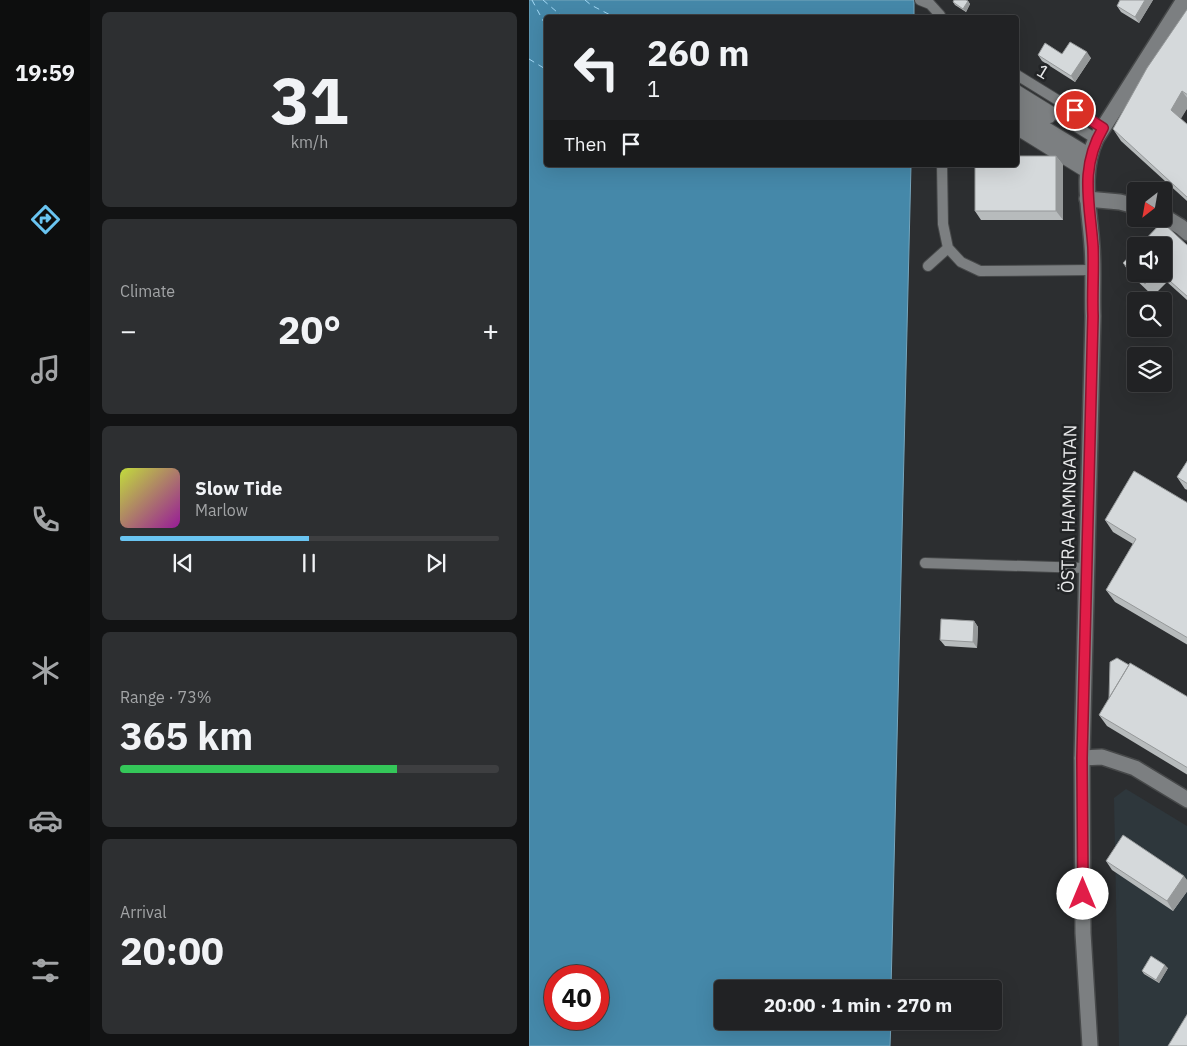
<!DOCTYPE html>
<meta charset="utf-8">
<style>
:root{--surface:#212224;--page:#2d2f31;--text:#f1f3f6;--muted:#a2a4a6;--line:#3e3f41;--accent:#69c4f1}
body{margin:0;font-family:"IBM Plex Sans",sans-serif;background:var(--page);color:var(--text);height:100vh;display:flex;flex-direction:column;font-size:19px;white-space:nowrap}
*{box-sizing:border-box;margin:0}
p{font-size:16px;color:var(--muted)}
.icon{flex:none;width:28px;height:28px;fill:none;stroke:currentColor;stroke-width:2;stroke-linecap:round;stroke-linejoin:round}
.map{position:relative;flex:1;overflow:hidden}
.details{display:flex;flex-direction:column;gap:12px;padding:12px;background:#121314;width:439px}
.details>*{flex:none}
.hud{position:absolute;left:15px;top:15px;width:475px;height:152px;border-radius:5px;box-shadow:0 5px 20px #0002,0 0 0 1px var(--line);background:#212224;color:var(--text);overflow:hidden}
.needle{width:32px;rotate:211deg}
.controls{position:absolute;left:598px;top:182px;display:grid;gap:10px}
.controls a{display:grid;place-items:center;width:45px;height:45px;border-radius:5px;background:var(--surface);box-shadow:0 5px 20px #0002,0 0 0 1px var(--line);font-size:25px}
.speed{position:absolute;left:15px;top:965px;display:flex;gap:10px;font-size:25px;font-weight:700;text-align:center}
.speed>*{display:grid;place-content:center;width:65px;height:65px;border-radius:50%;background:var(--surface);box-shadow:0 5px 20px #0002,0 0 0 1px var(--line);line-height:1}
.speed .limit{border:8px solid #d22;background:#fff;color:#111}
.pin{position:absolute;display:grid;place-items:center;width:42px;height:42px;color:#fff;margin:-21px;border:2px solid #fff;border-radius:50%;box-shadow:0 1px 5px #0007}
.me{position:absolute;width:55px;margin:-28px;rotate:0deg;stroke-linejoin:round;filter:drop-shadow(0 0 4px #0008)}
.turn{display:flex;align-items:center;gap:18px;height:105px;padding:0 20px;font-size:22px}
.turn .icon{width:65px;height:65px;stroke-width:2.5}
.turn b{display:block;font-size:35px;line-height:42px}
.then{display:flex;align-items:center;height:48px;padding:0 20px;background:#0003;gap:10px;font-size:19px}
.big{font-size:38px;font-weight:700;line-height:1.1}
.details .card{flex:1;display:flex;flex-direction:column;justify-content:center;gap:8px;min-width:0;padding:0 18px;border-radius:8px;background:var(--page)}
.details .dial{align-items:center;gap:0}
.dial b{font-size:65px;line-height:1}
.song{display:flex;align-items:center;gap:15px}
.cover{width:60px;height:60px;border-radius:8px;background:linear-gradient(135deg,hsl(70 70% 55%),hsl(300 70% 35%))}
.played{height:5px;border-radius:2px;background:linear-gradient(90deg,var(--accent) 50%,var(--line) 50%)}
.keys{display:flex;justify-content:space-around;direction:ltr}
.heat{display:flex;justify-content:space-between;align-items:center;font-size:28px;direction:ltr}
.charge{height:8px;border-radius:4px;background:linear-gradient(90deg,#34c759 73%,var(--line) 0)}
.trip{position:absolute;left:185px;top:980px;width:288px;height:50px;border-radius:5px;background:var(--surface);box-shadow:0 5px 20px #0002,0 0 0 1px var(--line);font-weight:700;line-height:50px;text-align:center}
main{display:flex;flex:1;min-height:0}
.dock{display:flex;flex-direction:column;width:90px;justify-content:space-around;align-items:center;background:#0d0e0e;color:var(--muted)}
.dock .icon{width:35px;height:35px}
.dock .active{color:var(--accent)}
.dock b{font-size:22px;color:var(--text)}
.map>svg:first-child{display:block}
</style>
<main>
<nav class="dock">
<b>19:59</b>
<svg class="icon active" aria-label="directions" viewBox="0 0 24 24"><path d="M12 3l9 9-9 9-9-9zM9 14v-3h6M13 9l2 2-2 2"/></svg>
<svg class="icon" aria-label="music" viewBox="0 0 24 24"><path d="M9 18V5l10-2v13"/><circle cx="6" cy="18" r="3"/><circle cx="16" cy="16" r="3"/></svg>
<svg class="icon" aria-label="phone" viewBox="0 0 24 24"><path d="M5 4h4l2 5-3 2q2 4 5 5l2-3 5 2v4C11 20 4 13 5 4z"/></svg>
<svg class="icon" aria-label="climate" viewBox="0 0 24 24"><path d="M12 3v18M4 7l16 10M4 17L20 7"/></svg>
<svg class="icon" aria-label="car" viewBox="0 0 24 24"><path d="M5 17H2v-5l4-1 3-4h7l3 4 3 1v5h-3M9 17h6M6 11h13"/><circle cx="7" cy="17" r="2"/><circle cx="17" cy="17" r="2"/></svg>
<svg class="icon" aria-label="filters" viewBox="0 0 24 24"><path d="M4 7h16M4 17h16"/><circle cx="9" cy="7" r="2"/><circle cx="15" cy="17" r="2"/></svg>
</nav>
<section class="details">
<div class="card dial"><b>31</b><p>km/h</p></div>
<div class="card"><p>Climate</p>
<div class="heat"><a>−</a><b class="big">20°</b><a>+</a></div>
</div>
<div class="card">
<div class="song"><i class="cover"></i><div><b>Slow Tide</b><p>Marlow</p></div></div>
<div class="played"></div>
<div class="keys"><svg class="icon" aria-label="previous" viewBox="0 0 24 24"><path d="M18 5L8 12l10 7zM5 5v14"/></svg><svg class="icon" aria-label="pause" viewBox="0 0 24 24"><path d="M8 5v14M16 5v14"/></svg><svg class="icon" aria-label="next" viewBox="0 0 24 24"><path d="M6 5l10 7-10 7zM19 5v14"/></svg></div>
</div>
<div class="card"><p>Range · 73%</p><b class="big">365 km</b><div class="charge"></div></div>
<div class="card"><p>Arrival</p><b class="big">20:00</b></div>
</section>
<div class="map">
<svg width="659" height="1046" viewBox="0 0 659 1046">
<rect width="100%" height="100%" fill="#2c2e30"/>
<path fill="#2e373c" d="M597 789 658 826V1046H590L585 798Z"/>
<path fill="#4588a9" stroke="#76a5bc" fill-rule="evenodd" d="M0 0H385V18H18V165H382L362 989H194V1021H362L361 1046H0ZM26 976H69V1019H26Z"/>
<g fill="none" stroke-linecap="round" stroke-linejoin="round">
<path stroke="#a3d9f6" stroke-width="1" stroke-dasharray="6 5" stroke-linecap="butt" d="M3 0 18 28
M14 0 35 18
M56 0 62 5 87 18
M0 59 18 70"/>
<g stroke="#47494a" stroke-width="12">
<path id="service" d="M391 0 401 4 411 15V18
M488 75 574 128
M488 90 567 139
M488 98 521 118
M488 109 562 154
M488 120 560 164
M488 130 559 174
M413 165 414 224 419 248 432 262 451 271 563 270
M399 266 419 248
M396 563 557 568"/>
</g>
<g stroke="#47494a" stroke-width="18">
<path id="minor" d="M558 199 591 202 606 206
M634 216 652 227 659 233
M553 758 573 757 606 768 659 800"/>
</g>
<g stroke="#47494a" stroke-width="18">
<path id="tertiary" d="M561 1046 554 933 553 758 564 316C563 293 565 269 563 246 561 211 551 173 567 139L655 0"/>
</g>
<use href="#service" stroke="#7c7f81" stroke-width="10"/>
<use href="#minor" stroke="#7c7f81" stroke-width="15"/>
<use href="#tertiary" stroke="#7c7f81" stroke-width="15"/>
</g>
<path fill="#b7bbbc" d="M591 0H624L610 23 592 12 588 6Z
M439 1 441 4 437 12 426 5 424 2Z
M659 8V107L651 119 659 125V202L592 141 584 129Z
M533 54 562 58 546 82 513 61 509 55Z
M527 156 534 165V220H452L446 211Z
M659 246V301L638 282 624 296 602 275 594 263 606 274H634Z
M659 460V490L656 489 648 477Z
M659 503V645L586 602 577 590 604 544 584 532 576 520Z
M445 621 449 627 448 648 416 646 411 640Z
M659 697V775L578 726 570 715Z
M577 861 659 881V890L644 911 583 870Z
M639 968 630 983 615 974 613 971Z"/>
<path fill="#959899" d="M616 0H624L610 23 606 17Z
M439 1 441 4 437 12 434 9Z
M558 52 562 58 546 82 542 76Z
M653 91 659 99V107L650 122 642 110Z
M527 156 534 165V220L527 211Z
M445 621 449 627 448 648 444 642Z
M655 876 659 881V890L644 911 638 901Z
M636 965 639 968 630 983 627 980Z"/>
<path fill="#d5d9db" stroke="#959899" d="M425 0H437L439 1 434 9 424 2Z
M591 0H616L606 17 588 6Z
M659 8V95L653 91 642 110 659 125V198L584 129 618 68Z
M541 42 558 52 542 76 509 55 516 43 533 54Z
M488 156H527V211H446V165H488Z
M633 222 659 246V297L633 274 634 246H610Z
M606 250V274H626L616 284 594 263Z
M659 460V484L648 477Z
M605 471 659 503V638L577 590 607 539 576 520Z
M412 619 445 621 444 642 411 640Z
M588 658 600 665 580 698 581 662Z
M601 663 659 697V768L570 715Z
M594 835 655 876 638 901 577 861Z
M622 956 636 965 627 980 613 971Z
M659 1013V1046H639Z"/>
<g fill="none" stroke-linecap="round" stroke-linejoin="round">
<g stroke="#92132f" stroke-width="12">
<path id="route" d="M546 110 574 128C550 169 561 203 564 247 565 270 563 293 564 316L553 758 554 894"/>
</g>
<use href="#route" stroke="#e11d48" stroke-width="9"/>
</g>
<g text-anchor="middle" stroke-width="5" stroke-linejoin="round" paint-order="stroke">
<g font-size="18" fill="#e8e9ea" stroke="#222426">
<text transform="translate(514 72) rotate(31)" y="6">1</text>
<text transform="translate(540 509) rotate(-89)" y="6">ÖSTRA HAMNGATAN</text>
</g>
</g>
</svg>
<div class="controls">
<a><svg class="needle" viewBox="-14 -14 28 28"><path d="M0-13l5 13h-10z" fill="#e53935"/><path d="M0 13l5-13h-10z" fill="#a2a4a6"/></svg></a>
<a><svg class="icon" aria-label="sound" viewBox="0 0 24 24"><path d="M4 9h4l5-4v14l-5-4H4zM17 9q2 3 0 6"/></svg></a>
<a><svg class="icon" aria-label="search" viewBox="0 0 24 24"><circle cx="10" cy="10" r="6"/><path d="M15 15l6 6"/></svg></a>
<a><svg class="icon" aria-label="layers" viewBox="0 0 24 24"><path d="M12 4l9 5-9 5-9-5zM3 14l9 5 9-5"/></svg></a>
</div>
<div class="speed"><div class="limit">40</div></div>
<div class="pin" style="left:546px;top:110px;background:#d93025"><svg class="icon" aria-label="arrive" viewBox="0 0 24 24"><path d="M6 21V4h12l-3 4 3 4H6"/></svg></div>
<svg class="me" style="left:554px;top:894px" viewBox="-20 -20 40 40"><circle r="19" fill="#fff"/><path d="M0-13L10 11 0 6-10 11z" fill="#e11d48"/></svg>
<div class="trip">20:00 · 1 min · 270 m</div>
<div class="hud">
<div class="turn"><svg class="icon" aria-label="left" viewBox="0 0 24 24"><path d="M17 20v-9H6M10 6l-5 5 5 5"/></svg><div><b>260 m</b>1</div></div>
<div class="then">Then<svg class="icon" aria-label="arrive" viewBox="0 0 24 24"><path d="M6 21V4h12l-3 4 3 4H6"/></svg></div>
</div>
</div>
</main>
